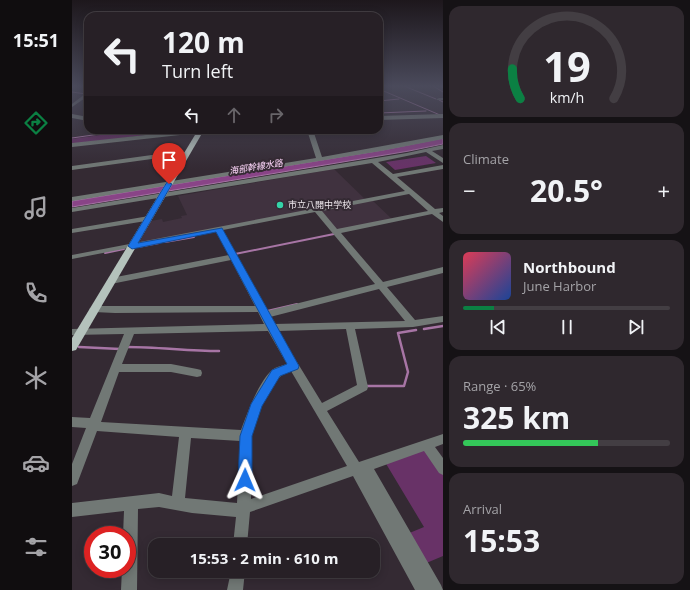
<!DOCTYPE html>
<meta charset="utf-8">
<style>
:root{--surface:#272026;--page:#2f282e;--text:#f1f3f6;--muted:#a4a3a7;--line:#433e43;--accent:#0b8043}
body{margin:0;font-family:"Open Sans","Noto Sans JP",sans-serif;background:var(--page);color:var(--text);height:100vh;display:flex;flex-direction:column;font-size:15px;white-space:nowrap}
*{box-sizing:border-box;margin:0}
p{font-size:13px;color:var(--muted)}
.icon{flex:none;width:22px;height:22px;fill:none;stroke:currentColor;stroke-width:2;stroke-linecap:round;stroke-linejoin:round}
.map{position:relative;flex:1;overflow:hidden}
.panel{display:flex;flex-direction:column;gap:6px;padding:6px;background:#151215;width:247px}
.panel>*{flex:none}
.top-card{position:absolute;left:12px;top:12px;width:299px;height:122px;border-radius:12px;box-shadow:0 2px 10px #0003,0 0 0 1px var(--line);background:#272026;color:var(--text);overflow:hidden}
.speed{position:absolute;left:12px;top:526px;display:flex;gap:8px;font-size:20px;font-weight:700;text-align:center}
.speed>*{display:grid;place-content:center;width:52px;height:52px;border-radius:50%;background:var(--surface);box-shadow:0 2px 10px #0003,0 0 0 1px var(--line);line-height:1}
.speed .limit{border:6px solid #d22;background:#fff;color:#111}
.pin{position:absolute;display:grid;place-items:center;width:34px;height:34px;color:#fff;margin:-41px -17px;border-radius:50% 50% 50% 0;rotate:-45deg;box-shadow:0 0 4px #0007}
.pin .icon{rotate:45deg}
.me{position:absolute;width:44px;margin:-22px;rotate:1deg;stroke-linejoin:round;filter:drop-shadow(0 0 3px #0008)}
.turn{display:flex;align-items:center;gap:14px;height:84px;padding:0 12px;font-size:18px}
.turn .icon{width:52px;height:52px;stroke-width:2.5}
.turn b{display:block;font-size:28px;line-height:34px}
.lanes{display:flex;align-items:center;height:38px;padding:0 12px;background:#0003;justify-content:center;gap:20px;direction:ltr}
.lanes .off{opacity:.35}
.big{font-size:30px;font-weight:700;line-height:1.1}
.panel .tile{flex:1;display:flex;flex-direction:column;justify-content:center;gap:6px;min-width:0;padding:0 14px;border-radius:12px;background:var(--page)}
.panel .dial{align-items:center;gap:0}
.dial svg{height:104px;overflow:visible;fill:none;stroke:var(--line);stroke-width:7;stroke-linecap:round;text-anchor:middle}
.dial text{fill:var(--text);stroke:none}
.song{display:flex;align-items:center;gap:12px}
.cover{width:48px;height:48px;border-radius:6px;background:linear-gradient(135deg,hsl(350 70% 55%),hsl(220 70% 35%))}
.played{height:4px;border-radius:2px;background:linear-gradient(90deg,var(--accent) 15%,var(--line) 15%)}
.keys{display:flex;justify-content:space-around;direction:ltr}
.heat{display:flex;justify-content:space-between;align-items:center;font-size:22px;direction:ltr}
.charge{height:6px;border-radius:3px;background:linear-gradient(90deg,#34c759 65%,var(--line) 0)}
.trip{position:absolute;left:76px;top:538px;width:232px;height:40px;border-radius:12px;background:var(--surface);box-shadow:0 2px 10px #0003,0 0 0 1px var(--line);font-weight:700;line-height:40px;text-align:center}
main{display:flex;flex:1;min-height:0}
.tabs{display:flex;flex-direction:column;width:72px;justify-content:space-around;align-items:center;background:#100d0f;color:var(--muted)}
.tabs .icon{width:28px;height:28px}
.tabs .selected{color:var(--accent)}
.tabs b{font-size:18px;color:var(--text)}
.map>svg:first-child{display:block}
</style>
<main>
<nav class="tabs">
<b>15:51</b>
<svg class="icon selected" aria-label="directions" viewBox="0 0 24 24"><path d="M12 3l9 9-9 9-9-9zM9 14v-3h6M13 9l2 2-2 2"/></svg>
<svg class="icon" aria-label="music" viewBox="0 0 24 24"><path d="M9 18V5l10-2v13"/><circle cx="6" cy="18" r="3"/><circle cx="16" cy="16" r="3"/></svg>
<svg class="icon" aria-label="phone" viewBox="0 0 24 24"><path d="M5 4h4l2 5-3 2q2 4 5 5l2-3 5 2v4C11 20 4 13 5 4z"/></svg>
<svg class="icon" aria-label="climate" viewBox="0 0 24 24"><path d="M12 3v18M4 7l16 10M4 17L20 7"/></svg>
<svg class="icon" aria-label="car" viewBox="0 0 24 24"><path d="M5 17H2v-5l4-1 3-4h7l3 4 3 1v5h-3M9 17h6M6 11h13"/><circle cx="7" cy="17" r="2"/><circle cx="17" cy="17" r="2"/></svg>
<svg class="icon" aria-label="filters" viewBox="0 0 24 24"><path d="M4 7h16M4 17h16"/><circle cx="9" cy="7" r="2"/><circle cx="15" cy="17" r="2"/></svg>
</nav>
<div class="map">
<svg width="371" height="590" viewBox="0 0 371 590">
<rect width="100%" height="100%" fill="#342a33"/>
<path fill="#40323f" d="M262 169 296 202 301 201 321 220 265 231 246 209 67 243 79 221 90 219 91 222 110 218 109 216 115 215 106 196Z"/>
<path fill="#683267" d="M63 130H72L73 135 0 145V139Z
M354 156 364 163 323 170 314 162Z
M351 448 371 473V556L352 564 335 534 352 527 313 462Z"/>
<path fill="#894487" stroke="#a775a5" d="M371 138V144L337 151 0 207V201L311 150Z"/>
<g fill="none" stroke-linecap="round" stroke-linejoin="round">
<path stroke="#a775a5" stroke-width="1" d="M332 86 364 99
M361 86 371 92
M307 89 368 115
M0 92 14 94
M367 100 371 102
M307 101 327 99
M307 113 354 111
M0 138 56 130"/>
<path stroke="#a775a5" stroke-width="2" d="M93 242 122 237
M66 247 87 243
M33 253 52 249
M163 254 262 234
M195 311 225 304"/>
<path stroke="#a775a5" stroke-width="2.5" d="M352 329 371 326
M7 347 48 349
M55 347C86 347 116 351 147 351
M295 386H332L336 372 326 333 344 330"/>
<path fill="#717875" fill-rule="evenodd" d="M367 86H371V88Z
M13 94H16V96L0 107V104Z
M367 98H371V100H365V99Z
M0 114 16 117V121L0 118Z
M371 114V118L307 120V116Z
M120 130H138L135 132 0 147V143Z
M235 130H241L250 157 371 135V139L309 151 0 201V197L244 158Z
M371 145V149L360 151 371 158V163L354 152 306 162 321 174 371 165V169L325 177 363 209 371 208V212L367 213 371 216V222L360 214 269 233 311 282 371 267V273L315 287 343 320 371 316V322L341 327 283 329 296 387 295 390 255 411 287 462 371 434V444L363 447 371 458V475L367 473 352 451 302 469 369 585 371 590H343L281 476 178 512 175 545H161L164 517 120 513 87 507 66 509 65 590H49L50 569H55V535H51L52 511 0 517V503L87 493 100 496 107 437 25 431 5 484 0 486V464L14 428 0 427V417L18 418 52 334 0 335V329L192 324 186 312 43 313 22 312 17 309 22 306H183L159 260 39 284 35 281 39 278 157 255 144 231 0 259V255L333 191 300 163 0 212V208L335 153ZM337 194 356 211 265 229 250 211ZM243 212 303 284 195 311 151 230ZM307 289 333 321 202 324 198 317ZM274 329 285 385 250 403 206 331ZM196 331 215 364C212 365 207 366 203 368 188 377 175 414 169 430L29 422 47 372H99L125 377 129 376 130 373 129 370 125 369 99 364H50L62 334ZM219 371 275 466 179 499 180 436C185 414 195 378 219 371ZM119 438 168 441 165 503 113 498Z
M115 152 117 153V155L87 158 0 170V166L87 154Z
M77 216H80V220L0 233V229Z
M159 571H173L171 590H155Z"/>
<path fill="#b4c2bc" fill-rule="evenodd" d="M126 130H132L4 350 0 351V338Z"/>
</g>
<linearGradient id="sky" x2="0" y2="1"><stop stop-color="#1d171c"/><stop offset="0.51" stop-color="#4a4a5b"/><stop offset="1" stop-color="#4a4a5b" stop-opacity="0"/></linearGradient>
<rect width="371" height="169" fill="url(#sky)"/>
<path fill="#1a73e8" stroke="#114b97" d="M95 182 100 184 66 243 150 228 227 366 226 369 208 376 190 406 180 436V480L178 484 173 486 168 484 166 480 168 436 179 404 200 370 215 364 144 232 60 249 56 246Z"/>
<circle fill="#34d4a8" stroke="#342a33" stroke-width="1.5" cx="208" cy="205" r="4"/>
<g text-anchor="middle" stroke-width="4" stroke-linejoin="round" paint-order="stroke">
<g font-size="9" font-style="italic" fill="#fbd4f8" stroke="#342a33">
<text transform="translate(184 167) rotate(-9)" y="3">海部幹線水路</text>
</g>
<g font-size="9" fill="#ede7ec" stroke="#342a33" text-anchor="start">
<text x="216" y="208">市立八開中学校</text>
</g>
</g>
</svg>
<div class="speed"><div class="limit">30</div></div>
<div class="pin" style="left:97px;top:184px;background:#d93025"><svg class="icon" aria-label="arrive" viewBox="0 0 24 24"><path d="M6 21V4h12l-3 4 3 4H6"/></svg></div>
<svg class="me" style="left:173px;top:480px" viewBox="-20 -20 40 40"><path d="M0-17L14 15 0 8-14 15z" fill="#1a73e8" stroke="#fff" stroke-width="4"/></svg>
<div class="trip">15:53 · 2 min · 610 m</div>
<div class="top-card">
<div class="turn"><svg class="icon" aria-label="left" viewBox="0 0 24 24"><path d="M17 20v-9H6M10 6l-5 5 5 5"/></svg><div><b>120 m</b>Turn left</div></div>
<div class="lanes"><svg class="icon" aria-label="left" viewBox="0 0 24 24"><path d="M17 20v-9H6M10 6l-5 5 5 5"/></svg><svg class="icon off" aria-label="ahead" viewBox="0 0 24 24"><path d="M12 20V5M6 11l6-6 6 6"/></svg><svg class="icon off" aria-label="right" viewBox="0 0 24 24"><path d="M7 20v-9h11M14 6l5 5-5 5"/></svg></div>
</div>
</div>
<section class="panel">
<div class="tile dial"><svg viewBox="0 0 100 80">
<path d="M14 69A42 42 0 1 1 86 69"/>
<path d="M14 69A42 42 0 0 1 8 46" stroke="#0b8043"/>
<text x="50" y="56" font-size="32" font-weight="700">19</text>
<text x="50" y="72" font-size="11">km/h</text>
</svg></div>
<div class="tile"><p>Climate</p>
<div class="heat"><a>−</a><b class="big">20.5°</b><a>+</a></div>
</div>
<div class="tile">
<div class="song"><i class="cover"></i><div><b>Northbound</b><p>June Harbor</p></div></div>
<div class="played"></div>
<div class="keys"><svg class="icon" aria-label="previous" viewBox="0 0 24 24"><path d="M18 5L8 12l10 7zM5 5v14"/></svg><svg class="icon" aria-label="pause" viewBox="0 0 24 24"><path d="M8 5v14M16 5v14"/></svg><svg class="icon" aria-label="next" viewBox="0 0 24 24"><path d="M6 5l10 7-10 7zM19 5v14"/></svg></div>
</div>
<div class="tile"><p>Range · 65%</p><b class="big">325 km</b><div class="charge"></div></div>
<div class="tile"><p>Arrival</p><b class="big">15:53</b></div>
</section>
</main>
